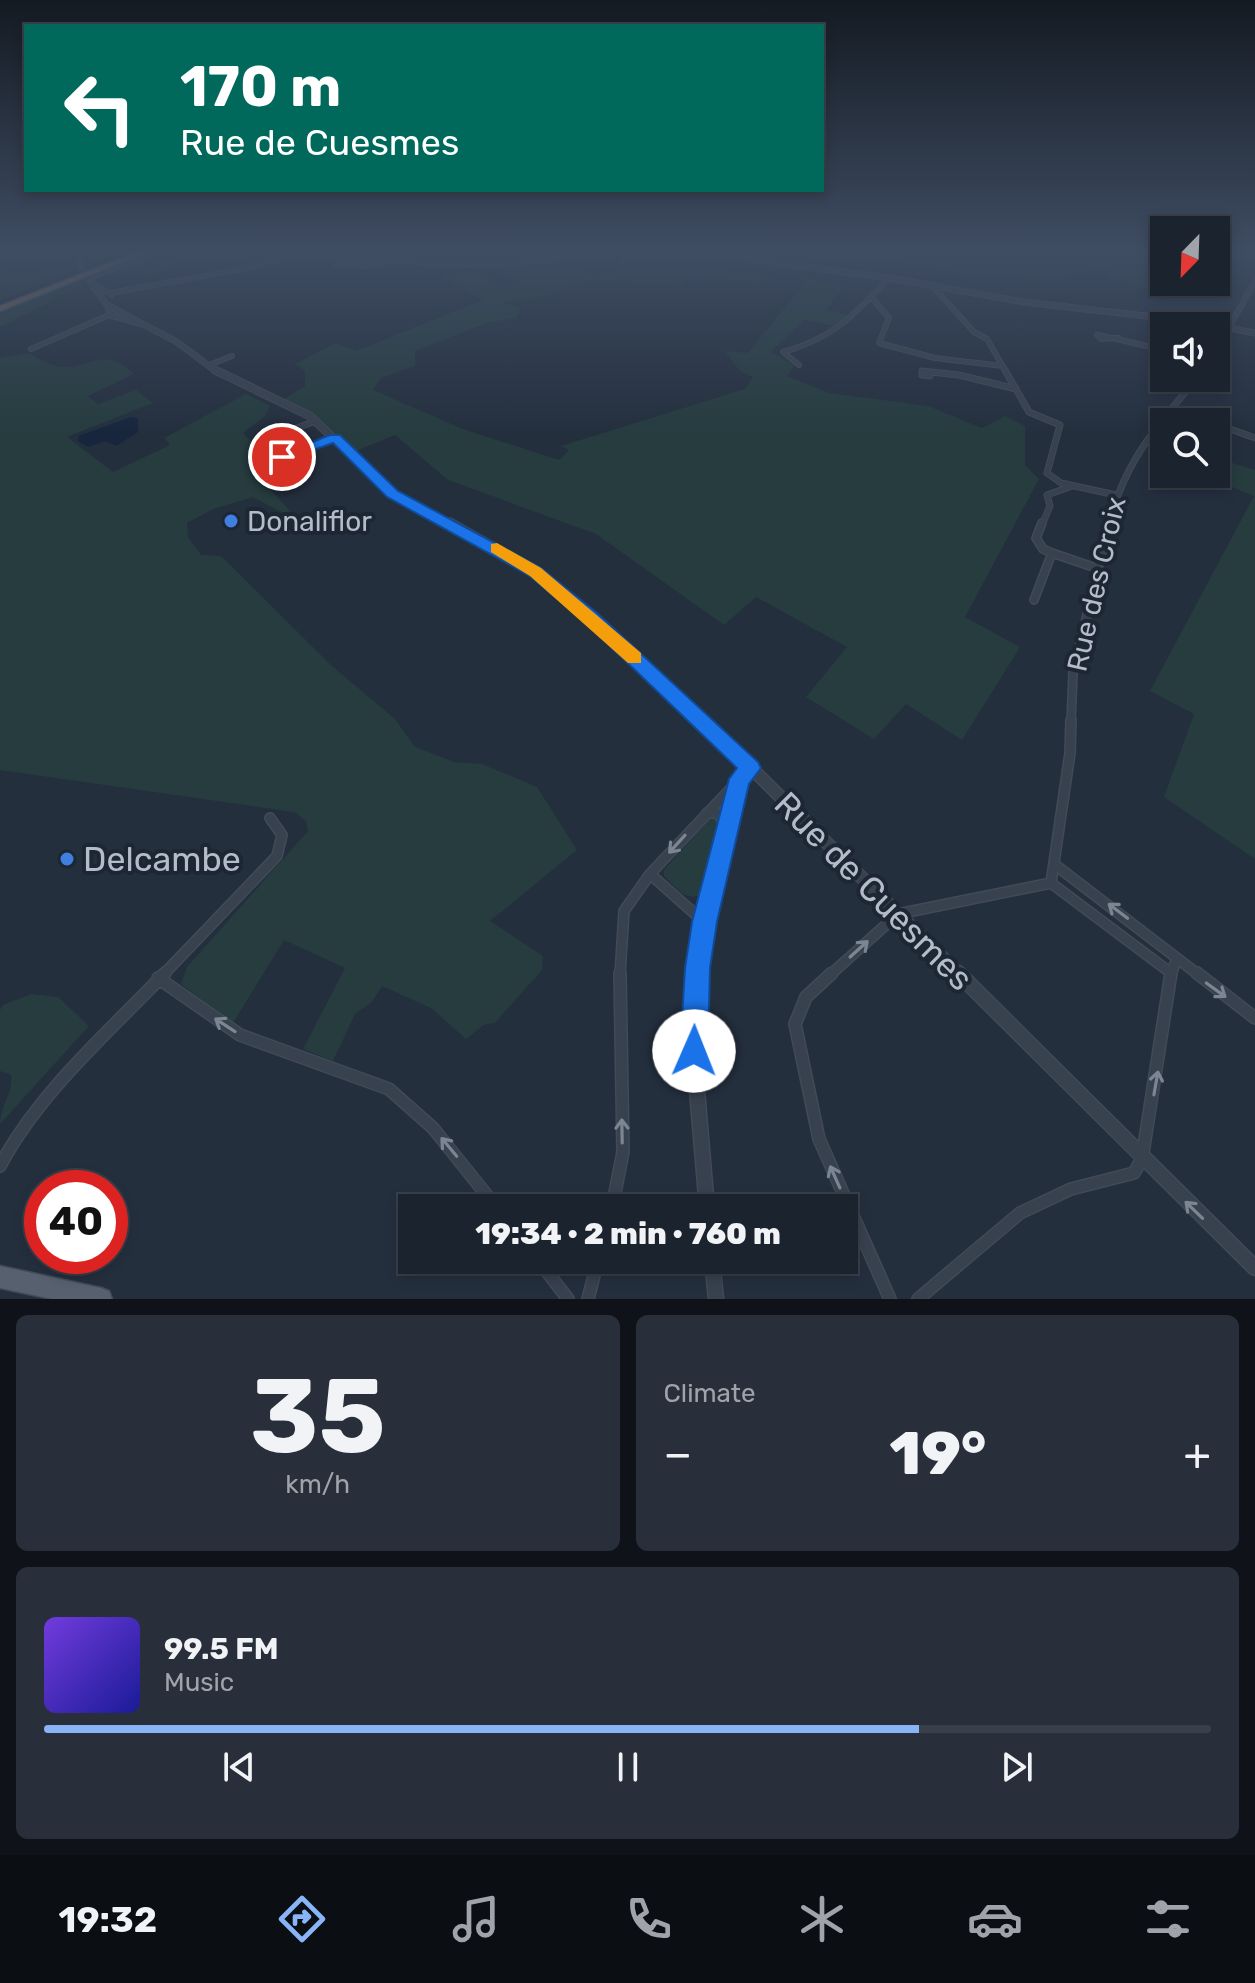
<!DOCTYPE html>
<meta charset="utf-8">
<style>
:root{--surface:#1b232e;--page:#282f3a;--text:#f1f3f6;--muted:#a0a4aa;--line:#39404a;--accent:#8ab4f8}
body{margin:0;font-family:Rubik,sans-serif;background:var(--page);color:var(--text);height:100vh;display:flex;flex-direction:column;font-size:30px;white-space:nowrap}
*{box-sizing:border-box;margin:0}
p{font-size:26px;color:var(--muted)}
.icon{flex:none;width:44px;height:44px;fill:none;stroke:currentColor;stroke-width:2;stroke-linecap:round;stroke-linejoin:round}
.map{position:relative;height:1299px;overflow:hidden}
.details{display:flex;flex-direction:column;gap:16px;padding:16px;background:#0f1319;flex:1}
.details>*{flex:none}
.top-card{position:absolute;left:24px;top:24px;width:800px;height:168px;border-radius:0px;box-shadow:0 4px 12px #0003,0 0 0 2px var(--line);background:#00695c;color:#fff;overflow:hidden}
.needle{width:52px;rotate:203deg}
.buttons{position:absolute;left:1150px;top:216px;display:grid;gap:16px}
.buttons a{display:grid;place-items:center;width:80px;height:80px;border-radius:0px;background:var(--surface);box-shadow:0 4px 12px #0003,0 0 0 2px var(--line);font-size:40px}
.speed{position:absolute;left:24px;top:1170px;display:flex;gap:16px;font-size:40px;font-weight:700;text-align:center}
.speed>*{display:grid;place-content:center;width:104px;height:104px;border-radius:50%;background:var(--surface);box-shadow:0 4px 12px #0003,0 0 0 2px var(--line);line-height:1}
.speed .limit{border:12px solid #d22;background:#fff;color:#111}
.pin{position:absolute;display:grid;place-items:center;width:68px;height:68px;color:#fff;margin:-34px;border:4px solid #fff;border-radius:50%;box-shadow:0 2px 8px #0007}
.me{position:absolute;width:88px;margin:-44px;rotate:1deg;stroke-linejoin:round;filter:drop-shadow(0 0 6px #0008)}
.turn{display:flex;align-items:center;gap:28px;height:168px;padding:0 24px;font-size:36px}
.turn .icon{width:104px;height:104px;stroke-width:2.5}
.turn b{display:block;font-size:56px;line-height:68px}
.big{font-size:60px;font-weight:800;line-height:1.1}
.details .card{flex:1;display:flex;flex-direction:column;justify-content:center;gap:12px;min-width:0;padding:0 28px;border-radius:12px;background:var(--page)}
.details .dial{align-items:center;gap:0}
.dial b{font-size:104px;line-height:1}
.song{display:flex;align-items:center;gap:24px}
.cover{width:96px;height:96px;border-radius:12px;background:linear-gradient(135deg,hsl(260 70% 55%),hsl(240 70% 35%))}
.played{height:8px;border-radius:4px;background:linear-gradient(90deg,var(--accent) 75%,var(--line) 75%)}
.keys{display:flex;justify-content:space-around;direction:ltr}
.heat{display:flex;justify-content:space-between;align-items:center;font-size:44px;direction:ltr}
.details .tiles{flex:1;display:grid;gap:16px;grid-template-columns:1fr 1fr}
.card:last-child{grid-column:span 2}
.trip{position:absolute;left:398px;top:1194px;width:460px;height:80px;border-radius:0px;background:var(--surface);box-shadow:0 4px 12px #0003,0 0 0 2px var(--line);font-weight:800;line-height:80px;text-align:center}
.menu{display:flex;height:128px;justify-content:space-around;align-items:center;background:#0b0e12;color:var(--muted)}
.menu .icon{width:56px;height:56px}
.menu .current{color:var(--accent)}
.menu b{font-size:36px;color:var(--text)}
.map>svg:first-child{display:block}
</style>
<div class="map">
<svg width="1255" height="1299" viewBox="0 0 1255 1299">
<rect width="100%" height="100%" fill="#242f3e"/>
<path fill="#263c3f" d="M152 251H167L176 267 148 274 142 268 108 275 92 274Z
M806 251H1164V282H1187L1191 295C1168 306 1134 280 1111 277L1109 270 1066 273V278H1047L1038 283 1011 274 959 273 876 259 828 257Z
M562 259 592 277 645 265 765 275 770 279 755 284 691 277 680 285 588 282 539 297 502 302 520 308 516 318 487 323 415 351V366L381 378 373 390 463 429 559 460 569 450 561 446 745 389 753 377 740 371 725 351 748 353 805 283 797 277 846 285 826 310 855 316 840 327 804 320 771 352 794 365 787 376 829 393 928 406 982 428 1005 416 1025 426V465L1039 479 965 617 1020 647 962 740 906 704 874 739 806 697 847 647 756 597 724 625 596 534 448 480 395 435 351 453 310 416 281 401 305 386V371L295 364 336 343 356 351 483 300 441 277 474 270 503 287 521 282 485 260Z
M76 265 78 269 0 300V271L21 275Z
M83 278 86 286 53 297 48 303 0 327V312Z
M28 353C38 358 52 367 63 367 96 367 103 346 134 374L88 396 98 404 136 390 153 403 67 437 113 472 170 445 164 438 246 394 270 406 265 416 243 433 281 472 295 478 270 489 290 511 285 514 253 497 213 509 187 523 188 537 201 555 221 556 331 665 395 719 415 747 454 762 482 764 537 787 577 850 490 921 543 956 542 970 495 1023 484 1025 466 1039 431 1008 382 986 372 1002 355 1014 333 1061 303 1049 345 968 284 940 233 1023 181 984 187 967 308 831 306 821 294 812 0 770V358Z
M1217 458 1255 470V859L1164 797 1194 714 1150 691 1254 496 1210 478 1211 474H1216Z
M711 818 720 822V831L702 894C685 903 676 887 664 876V870Z
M31 994 58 997 89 1026 0 1124C0 1106 14 1092 11 1075L0 1071V1010L3 1005Z"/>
<path fill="#17263c" d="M131 417 138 418V432L116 446 106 441 88 447 78 441 79 436Z"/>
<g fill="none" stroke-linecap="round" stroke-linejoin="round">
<g stroke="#414a57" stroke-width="6">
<path id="minor-far4" d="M256 251C350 257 498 277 586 251
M394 251 407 257
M623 260 639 251
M335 264 370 266 391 260
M88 279 159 251
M91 282 112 295
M934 288 974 332 987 339 1006 372
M110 293 243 269 295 255
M872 298 889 318 879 343 935 358 1003 366
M107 305 109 315 144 325
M1097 335 1112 338 1101 339Z
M1112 338 1164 350
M1112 338H1118
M31 349 109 315
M1216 351 1255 281
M209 365 232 356
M799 365 783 352C834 338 854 315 889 278
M922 372H927"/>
</g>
<g stroke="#414a57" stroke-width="7">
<path id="minor-far3" d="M1005 370 1029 412 1060 425 1047 473 1061 483 1116 495
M931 372 930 376 922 375V371L959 375 1016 389
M1172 409 1210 422
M1216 424 1255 438
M292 430 268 441 284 458 335 438
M312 447 292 430 315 421
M1042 525 1050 506 1047 495 1072 486
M1109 525C1124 461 1156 428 1197 378"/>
</g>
<g stroke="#414a57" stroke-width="10">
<path id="minor-far2" d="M1052 553 1099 569
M1034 600 1052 553 1043 549 1036 538 1042 523
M1071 722 1073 673 1109 523"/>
</g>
<g stroke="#414a57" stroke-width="12">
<path id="minor-far1" d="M707 813H717L727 826
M1054 864 1199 975
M650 874 704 922
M1051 883 1070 753 1071 720
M1051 883 1171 973
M163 975 277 856 282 835 270 818
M620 975 624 911 650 874 738 781
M830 975 898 914 1051 883
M1171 975 1176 961"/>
</g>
<g stroke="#414a57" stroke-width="14">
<path id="minor" d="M832 973 806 997 795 1024 819 1139 890 1299
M1197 973 1255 1018
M158 978 240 1035 389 1089 433 1128 497 1208
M0 1166C39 1092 108 1033 165 973
M612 1208 623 1152 620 973
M538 1260 568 1299
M588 1299 598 1260
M918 1299 1020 1213 1071 1189 1134 1173 1142 1159 1171 973"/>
</g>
<g stroke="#414a57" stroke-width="7">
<path id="tertiary-far4" d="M80 251 81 268
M689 251 889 278 1024 302 1199 322 1255 333
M86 276 107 305 177 342 217 372"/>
</g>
<g stroke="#414a57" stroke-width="9">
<path id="tertiary-far3" d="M215 370 310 416 392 494 453 525"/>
</g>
<g stroke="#414a57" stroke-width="12">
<path id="tertiary-far2" d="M449 523 536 572 591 617 705 722"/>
</g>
<g stroke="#414a57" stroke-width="14">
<path id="tertiary-far1" d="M703 720 960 975
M697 975 706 918 740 779 751 768"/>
</g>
<g stroke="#414a57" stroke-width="17">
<path id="tertiary" d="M697 973 694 1055 707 1208
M958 973 1255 1268
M712 1260 716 1299"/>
</g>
<g stroke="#414a57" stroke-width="3">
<path id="primary" d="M0 1266 101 1288 109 1291 112 1299H52L0 1288Z"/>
</g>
<g stroke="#434c59" stroke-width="3">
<path id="motorway" d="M140 251H150L0 311V306Z"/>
</g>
<use href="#minor-far4" stroke="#38414e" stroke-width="4"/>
<use href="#minor-far3" stroke="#38414e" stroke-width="5"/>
<use href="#minor-far2" stroke="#38414e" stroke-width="7"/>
<use href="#minor-far1" stroke="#38414e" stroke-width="9"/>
<use href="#minor" stroke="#38414e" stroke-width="11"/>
<use href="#tertiary-far4" stroke="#38414e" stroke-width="5"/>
<use href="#tertiary-far3" stroke="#38414e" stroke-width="7"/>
<use href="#tertiary-far2" stroke="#38414e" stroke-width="9"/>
<use href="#tertiary-far1" stroke="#38414e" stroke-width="11"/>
<use href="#tertiary" stroke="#38414e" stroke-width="14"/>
<use href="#primary" fill="#56606e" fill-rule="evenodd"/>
<use href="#motorway" fill="#746855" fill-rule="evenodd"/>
</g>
<defs><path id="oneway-shaft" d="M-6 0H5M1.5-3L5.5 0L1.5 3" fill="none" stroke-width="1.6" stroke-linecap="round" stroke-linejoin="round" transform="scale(2)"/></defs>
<g stroke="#7c8592">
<use href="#oneway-shaft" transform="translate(677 844) rotate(132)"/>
<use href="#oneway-shaft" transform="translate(1118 911) rotate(-143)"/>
<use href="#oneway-shaft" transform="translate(859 949) rotate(-42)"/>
<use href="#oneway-shaft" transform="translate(1216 990) rotate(36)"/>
<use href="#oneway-shaft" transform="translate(225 1025) rotate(-147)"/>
<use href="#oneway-shaft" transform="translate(1156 1083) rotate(-80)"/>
<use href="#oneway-shaft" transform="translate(622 1131) rotate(-91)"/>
<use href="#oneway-shaft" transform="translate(449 1147) rotate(-130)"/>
<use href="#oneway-shaft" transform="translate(835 1177) rotate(-114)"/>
<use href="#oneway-shaft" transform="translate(1194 1210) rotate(-136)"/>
</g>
<linearGradient id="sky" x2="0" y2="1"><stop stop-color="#141a22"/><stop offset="0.58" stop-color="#3f4d63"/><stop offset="1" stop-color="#3f4d63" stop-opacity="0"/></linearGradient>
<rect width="1255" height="433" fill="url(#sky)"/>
<path fill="#1a73e8" stroke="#114b97" stroke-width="2" d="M330 435H340L398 491 541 568 597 613 758 762 761 768 749 784 717 922 710 968 708 1051 704 1060 694 1064 684 1060 680 1051 685 968 692 922 729 779 737 768 585 622 530 576 387 497 333 443 282 461 275 457Z"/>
<path fill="#f59e0b" d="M497 543 541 568 641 653V663H628L530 576 491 552V544Z"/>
<g fill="#3f7fe0" stroke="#1d2633" stroke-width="3">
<circle cx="231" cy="521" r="8"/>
<circle cx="67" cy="859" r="8"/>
</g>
<g text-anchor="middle" stroke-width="8" stroke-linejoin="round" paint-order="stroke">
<g font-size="28" fill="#b4bcc9" stroke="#1d2633" text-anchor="start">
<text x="247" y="531">Donaliflor</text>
</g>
<g font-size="28" fill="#b4bcc9" stroke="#1d2633">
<text transform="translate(1096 584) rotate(-77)" y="10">Rue des Croix</text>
</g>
<g font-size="34" fill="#b4bcc9" stroke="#1d2633" text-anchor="start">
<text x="83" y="871">Delcambe</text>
</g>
<g font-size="34" fill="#b4bcc9" stroke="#1d2633">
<text transform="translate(874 891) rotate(45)" y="12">Rue de Cuesmes</text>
</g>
</g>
</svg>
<div class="buttons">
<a><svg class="needle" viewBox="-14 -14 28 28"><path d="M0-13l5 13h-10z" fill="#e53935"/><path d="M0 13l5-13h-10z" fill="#a0a4aa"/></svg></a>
<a><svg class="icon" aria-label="sound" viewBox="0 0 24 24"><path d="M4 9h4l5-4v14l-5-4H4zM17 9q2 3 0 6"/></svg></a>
<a><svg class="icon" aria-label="search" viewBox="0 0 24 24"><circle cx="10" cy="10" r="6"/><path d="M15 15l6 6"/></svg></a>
</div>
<div class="speed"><div class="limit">40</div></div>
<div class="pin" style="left:282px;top:457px;background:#d93025"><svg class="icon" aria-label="arrive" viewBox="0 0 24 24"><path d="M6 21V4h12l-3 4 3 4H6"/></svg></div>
<svg class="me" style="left:694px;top:1051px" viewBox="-20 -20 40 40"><circle r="19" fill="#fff"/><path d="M0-13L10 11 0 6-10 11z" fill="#1a73e8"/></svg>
<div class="trip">19:34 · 2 min · 760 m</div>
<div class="top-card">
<div class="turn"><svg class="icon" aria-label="left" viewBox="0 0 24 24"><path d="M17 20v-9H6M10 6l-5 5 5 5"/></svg><div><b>170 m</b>Rue de Cuesmes</div></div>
</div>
</div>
<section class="details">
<div class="tiles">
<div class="card dial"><b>35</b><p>km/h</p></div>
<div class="card"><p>Climate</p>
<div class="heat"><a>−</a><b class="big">19°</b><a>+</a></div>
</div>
<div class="card">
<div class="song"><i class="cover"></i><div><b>99.5 FM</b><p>Music</p></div></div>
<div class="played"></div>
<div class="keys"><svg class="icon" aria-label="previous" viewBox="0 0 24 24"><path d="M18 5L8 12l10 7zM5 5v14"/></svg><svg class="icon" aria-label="pause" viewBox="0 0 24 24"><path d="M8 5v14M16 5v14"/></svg><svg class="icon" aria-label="next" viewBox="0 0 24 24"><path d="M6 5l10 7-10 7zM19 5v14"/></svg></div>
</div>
</div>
</section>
<nav class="menu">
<b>19:32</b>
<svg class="icon current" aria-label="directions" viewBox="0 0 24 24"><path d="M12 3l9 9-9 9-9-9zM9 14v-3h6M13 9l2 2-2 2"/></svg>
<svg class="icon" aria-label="music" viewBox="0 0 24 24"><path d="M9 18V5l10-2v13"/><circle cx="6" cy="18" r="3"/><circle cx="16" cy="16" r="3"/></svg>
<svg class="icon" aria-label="phone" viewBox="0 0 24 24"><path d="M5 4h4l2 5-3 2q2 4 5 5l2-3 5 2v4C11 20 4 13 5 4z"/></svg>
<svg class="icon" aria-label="climate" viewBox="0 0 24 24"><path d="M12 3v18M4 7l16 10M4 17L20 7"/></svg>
<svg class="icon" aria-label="car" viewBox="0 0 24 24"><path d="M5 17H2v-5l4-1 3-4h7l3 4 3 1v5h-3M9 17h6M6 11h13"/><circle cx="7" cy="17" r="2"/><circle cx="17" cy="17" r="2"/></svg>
<svg class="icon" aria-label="filters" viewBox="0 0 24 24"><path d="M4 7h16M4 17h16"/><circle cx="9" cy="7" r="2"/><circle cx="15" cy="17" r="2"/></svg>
</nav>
